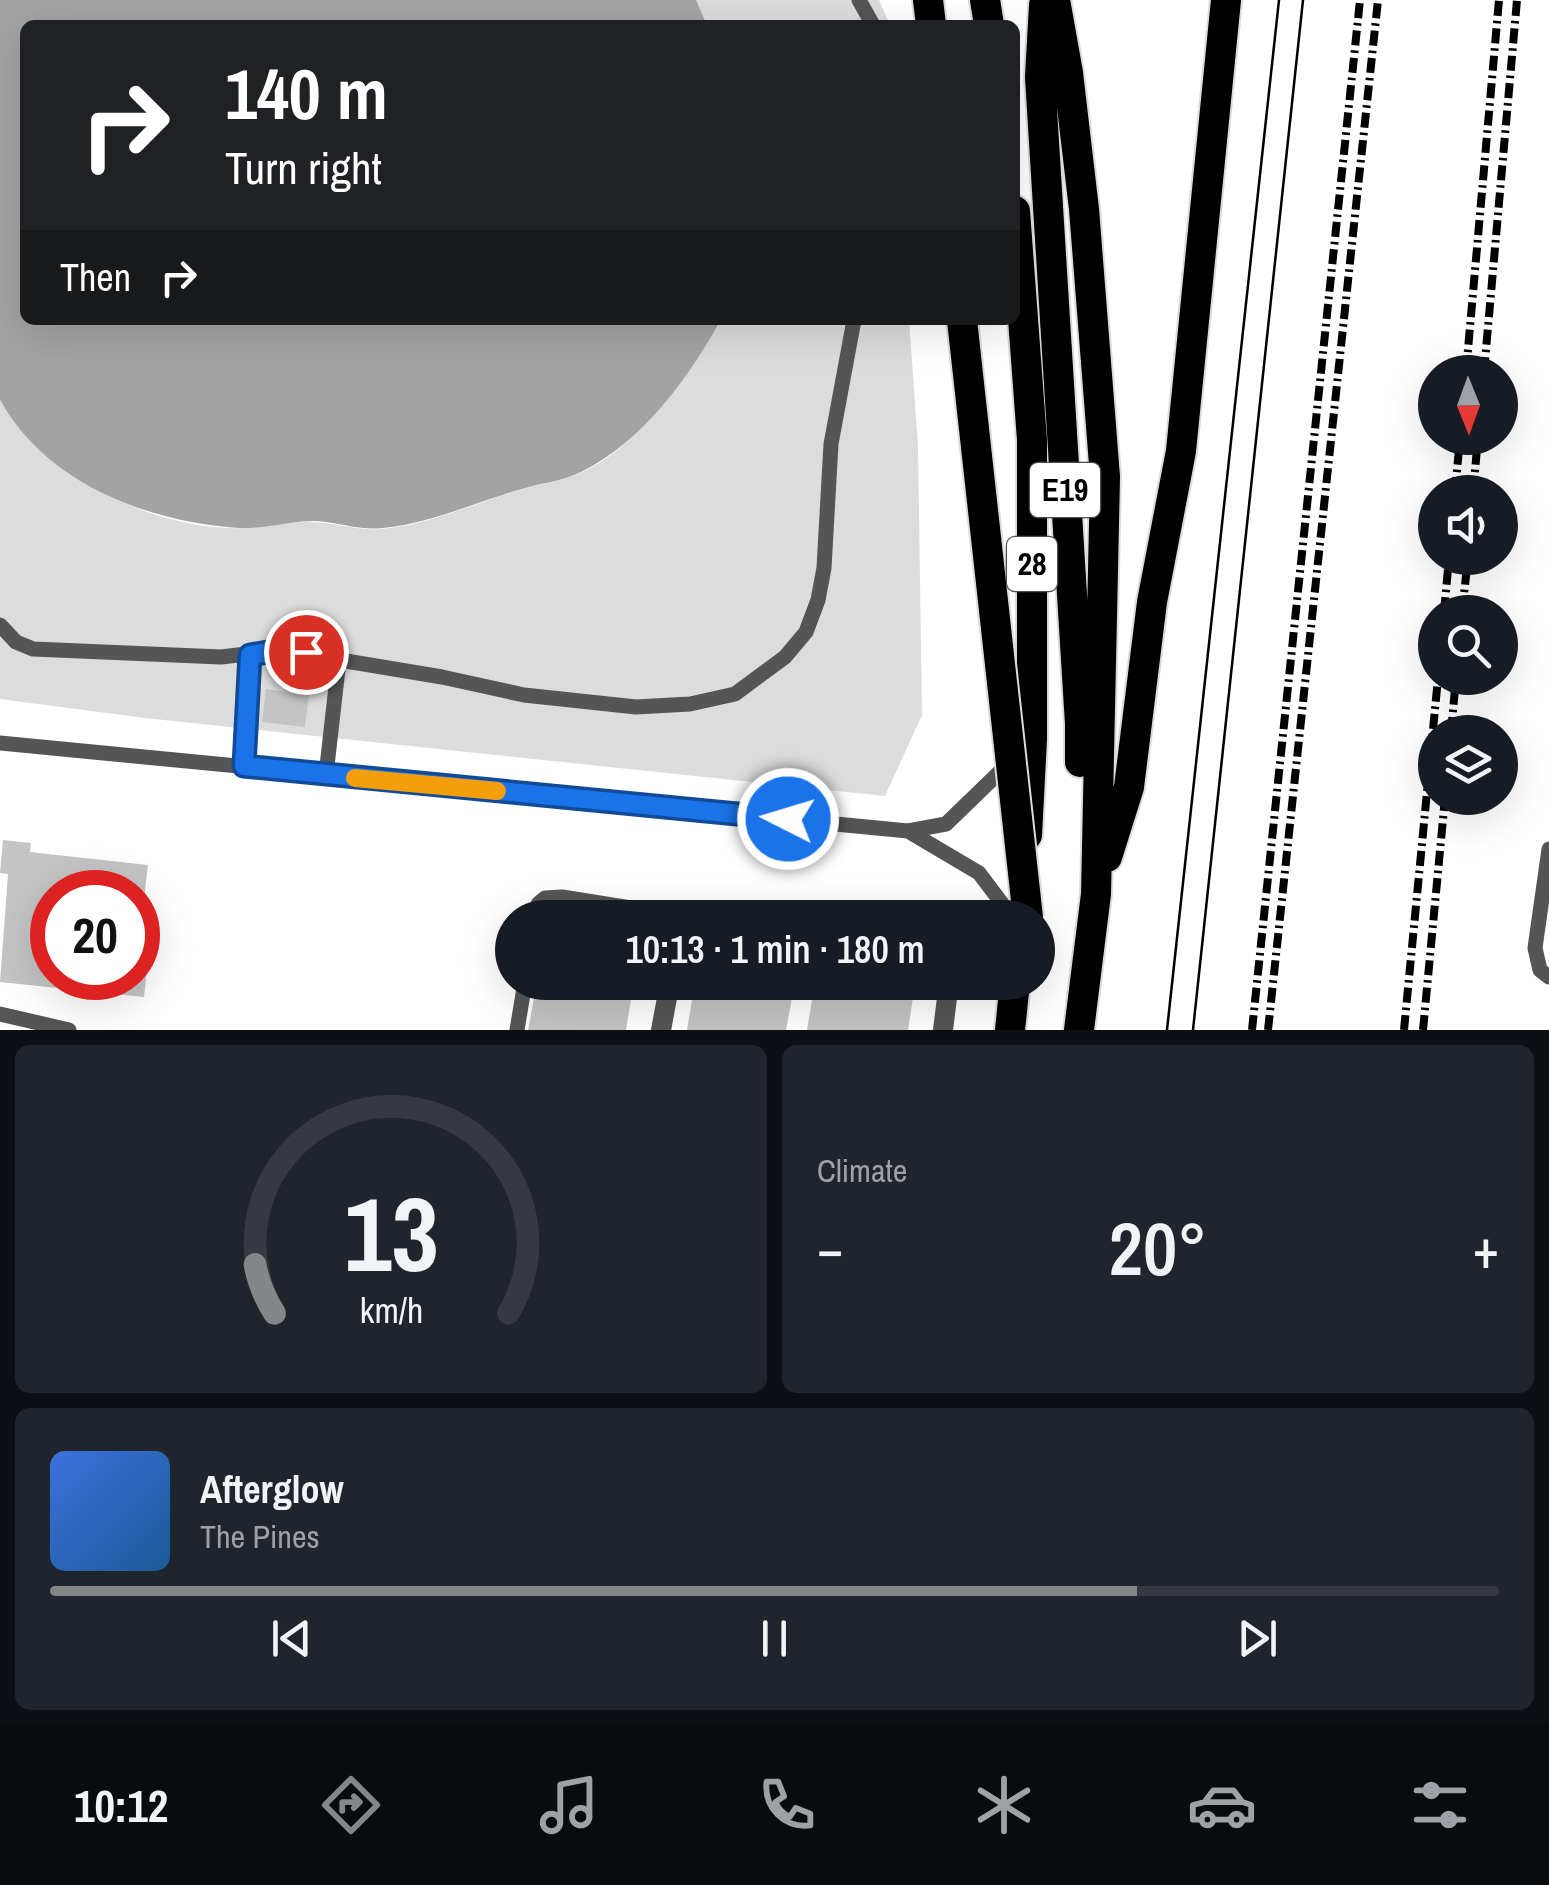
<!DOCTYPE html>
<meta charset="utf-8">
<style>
:root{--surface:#171b24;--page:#20242c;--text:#f1f3f6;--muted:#9ea1a6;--line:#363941;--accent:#858687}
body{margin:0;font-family:"Archivo Narrow",sans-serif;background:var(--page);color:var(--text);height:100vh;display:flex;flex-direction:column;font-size:38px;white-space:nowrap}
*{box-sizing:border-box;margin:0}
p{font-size:32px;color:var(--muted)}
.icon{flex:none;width:55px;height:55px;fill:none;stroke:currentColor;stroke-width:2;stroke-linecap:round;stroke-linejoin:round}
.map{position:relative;height:1030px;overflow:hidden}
.sheet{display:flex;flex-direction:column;gap:15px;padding:15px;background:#0d0f14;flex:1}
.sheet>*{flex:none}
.top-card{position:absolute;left:20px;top:20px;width:1000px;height:305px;border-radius:15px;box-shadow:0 10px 40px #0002;background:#202124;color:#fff;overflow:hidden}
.needle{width:65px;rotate:179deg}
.buttons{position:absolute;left:1418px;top:355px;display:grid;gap:20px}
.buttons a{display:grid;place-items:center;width:100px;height:100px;border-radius:50%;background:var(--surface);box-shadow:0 10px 40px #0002;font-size:50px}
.speed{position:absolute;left:30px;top:870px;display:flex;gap:20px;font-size:50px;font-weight:700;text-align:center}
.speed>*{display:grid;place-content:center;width:130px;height:130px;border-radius:50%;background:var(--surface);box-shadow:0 10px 40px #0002;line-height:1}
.speed .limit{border:15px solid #d22;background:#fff;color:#111}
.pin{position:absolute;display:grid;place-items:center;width:85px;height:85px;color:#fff;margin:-42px;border:5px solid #fff;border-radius:50%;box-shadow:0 2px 10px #0007}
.me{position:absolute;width:110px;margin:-55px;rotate:275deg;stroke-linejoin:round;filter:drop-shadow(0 0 8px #0008)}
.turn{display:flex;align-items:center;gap:35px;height:210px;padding:0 40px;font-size:45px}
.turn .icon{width:130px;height:130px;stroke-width:2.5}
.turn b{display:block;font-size:70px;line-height:85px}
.then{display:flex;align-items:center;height:95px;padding:0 40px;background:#0003;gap:20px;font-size:38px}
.big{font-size:75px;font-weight:600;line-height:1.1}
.sheet .tile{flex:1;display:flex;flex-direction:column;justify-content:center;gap:15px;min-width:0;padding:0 35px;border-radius:15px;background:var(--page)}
.sheet .dial{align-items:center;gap:0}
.dial svg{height:260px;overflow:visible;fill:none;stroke:var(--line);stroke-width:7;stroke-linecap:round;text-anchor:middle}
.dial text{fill:var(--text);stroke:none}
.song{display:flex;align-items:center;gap:30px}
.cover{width:120px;height:120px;border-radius:15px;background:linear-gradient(135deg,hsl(220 70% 55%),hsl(210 70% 35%))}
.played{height:10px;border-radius:5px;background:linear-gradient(90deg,var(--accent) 75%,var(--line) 75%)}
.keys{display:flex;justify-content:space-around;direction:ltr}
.heat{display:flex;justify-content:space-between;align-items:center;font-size:55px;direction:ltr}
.sheet .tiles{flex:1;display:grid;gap:15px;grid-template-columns:1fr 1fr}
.tile:last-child{grid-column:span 2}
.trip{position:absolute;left:495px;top:900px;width:560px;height:100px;border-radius:50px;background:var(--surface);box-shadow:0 10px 40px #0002;font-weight:600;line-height:100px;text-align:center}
.tabs{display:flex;height:160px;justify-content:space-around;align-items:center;background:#090b0e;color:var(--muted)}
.tabs .icon{width:70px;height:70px}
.tabs .on{color:var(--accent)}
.tabs b{font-size:45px;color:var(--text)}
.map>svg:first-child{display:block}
</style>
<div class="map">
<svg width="1549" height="1030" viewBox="0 0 1549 1030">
<rect width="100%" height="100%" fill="#fff"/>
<path fill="#dcdcdc" d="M696 0H879L890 25H707Z
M720 320H909L918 445 922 715 885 796 145 718 0 699V400C43 477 158 532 245 528 266 527 285 522 306 522 331 521 356 531 381 529 429 525 475 503 520 490 539 484 560 481 578 474 638 449 690 374 720 320Z"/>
<path fill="#a3a3a3" d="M0 0H696L707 25H25V320H720L719 323C687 380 642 442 581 472 564 481 541 483 522 489 476 502 432 523 383 528 361 531 337 522 315 521 290 521 264 529 239 528 148 522 47 484 0 400Z"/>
<path fill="#c4c4c4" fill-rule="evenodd" d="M266 689 309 695 305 727 262 722Z
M3 840 31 843 30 852 148 865 142 916H146L142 951H149L144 997 0 982 8 874 0 873ZM52 892H138V978H52Z
M537 982H634L626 1030H528Z
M695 982H795L786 1030H687Z
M815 982H907L914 991 908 1030H807Z"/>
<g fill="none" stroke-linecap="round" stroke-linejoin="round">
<g stroke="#dbdbdb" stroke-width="34">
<path id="highway" d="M928 0 931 25
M985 0 989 25
M1055 0 1068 73 1084 209 1105 477 1096 894 1079 1030
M1044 5 1040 77 1080 724V762
M1015 211 1032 440V739L1027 835
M1107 857 1129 787 1152 602 1181 451 1226 0
M1010 1030 1015 982"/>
</g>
<path stroke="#555" stroke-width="15" d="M859 0 873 25
M0 625 16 642 33 649 221 657 280 650 442 677 524 695 636 707 690 704 735 694 785 657 806 632 818 600 824 568 831 444 854 320
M0 743 908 831 946 824 1012 760
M244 766 251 655
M326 775 339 660
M908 831 979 873 1013 918
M1549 849 1535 948 1540 970 1549 977
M536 918 538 904 545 898 562 897 681 916
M0 1014 69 1030
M517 1030 525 982"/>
<path stroke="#555" stroke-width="20" d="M681 918H697
M661 1030 670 982
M943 1030 949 982"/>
<use href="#highway" stroke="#000" stroke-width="30"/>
<path stroke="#000" stroke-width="2.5" d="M1167 1030 1279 0
M1193 1030 1303 0"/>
<path stroke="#000" stroke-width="8" stroke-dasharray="15 5 2.5 5" stroke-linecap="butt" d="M1466 372 1499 0
M1484 372 1517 0
M1455 492 1460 438
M1473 492 1478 438
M1444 612 1449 558
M1462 612 1468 558
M1451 732 1456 678
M1252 1030 1360 0
M1268 1030 1378 0
M1404 1030 1438 678
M1423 1030 1445 798"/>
<g stroke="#dbdbdb" stroke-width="34" stroke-linecap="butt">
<path id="highway-bridge" d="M962 320 1028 918"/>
</g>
<use href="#highway-bridge" stroke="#000" stroke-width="30"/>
</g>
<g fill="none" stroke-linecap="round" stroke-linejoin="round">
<g stroke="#114b97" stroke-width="25">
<path id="route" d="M306 652 280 650 250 655 244 766 788 819"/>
</g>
<use href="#route" stroke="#1a73e8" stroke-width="18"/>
<path stroke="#f59e0b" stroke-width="18" d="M355 778 497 791"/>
</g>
<g text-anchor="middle" stroke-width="10" stroke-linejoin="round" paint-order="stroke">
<g fill="#fff" stroke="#4c4c4c" stroke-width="2.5">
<rect x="1030" y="463" width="70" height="54" rx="8"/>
<rect x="1007" y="537" width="50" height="54" rx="8"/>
</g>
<g font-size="32" font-weight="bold" fill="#000">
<text x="1065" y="501">E19</text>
<text x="1032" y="575">28</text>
</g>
</g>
</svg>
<div class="buttons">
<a><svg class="needle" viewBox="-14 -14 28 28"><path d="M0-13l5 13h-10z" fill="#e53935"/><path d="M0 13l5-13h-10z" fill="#9ea1a6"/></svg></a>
<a><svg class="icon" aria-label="sound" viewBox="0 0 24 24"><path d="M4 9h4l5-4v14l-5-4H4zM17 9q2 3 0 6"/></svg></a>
<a><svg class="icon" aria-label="search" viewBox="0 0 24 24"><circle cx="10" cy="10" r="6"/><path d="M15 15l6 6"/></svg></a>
<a><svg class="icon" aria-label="layers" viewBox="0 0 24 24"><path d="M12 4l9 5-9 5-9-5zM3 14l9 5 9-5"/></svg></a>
</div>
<div class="speed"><div class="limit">20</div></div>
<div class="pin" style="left:306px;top:652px;background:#d93025"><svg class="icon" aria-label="arrive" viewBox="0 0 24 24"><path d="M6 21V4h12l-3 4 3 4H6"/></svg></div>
<svg class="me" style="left:788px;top:819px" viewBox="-20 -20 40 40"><circle r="17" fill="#1a73e8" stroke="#fff" stroke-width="3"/><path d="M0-11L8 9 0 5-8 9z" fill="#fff"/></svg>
<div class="trip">10:13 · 1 min · 180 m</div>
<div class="top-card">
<div class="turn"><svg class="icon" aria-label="right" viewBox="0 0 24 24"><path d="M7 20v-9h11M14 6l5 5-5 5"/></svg><div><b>140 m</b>Turn right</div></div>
<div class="then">Then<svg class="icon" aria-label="right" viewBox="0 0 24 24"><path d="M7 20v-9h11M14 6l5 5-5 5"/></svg></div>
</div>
</div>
<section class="sheet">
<div class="tiles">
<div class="tile dial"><svg viewBox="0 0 100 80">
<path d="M14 69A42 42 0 1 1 86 69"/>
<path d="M14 69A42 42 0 0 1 8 54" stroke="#858687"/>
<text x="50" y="56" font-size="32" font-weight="700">13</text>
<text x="50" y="72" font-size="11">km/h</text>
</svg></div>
<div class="tile"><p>Climate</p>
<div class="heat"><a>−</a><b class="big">20°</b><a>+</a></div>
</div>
<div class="tile">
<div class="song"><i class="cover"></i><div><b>Afterglow</b><p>The Pines</p></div></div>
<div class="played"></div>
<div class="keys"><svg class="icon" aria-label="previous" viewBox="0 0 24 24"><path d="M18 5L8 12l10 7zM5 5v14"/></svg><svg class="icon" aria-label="pause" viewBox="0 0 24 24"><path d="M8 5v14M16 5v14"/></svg><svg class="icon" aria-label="next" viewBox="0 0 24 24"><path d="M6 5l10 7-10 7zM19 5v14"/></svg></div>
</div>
</div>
</section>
<nav class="tabs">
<b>10:12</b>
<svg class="icon on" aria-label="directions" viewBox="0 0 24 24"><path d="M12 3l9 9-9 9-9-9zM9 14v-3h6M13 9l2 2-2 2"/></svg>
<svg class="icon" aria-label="music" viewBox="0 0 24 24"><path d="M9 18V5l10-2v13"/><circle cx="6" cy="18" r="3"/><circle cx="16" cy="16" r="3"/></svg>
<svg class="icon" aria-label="phone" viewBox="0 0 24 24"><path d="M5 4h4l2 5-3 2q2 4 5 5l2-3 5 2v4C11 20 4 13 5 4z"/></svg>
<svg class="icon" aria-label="climate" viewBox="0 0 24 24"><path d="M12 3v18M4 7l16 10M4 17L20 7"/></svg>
<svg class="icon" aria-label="car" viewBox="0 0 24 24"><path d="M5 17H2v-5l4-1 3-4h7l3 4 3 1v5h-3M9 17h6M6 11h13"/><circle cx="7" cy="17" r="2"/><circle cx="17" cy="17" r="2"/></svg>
<svg class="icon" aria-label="filters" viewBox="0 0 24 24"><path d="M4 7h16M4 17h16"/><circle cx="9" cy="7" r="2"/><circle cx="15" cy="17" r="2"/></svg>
</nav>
